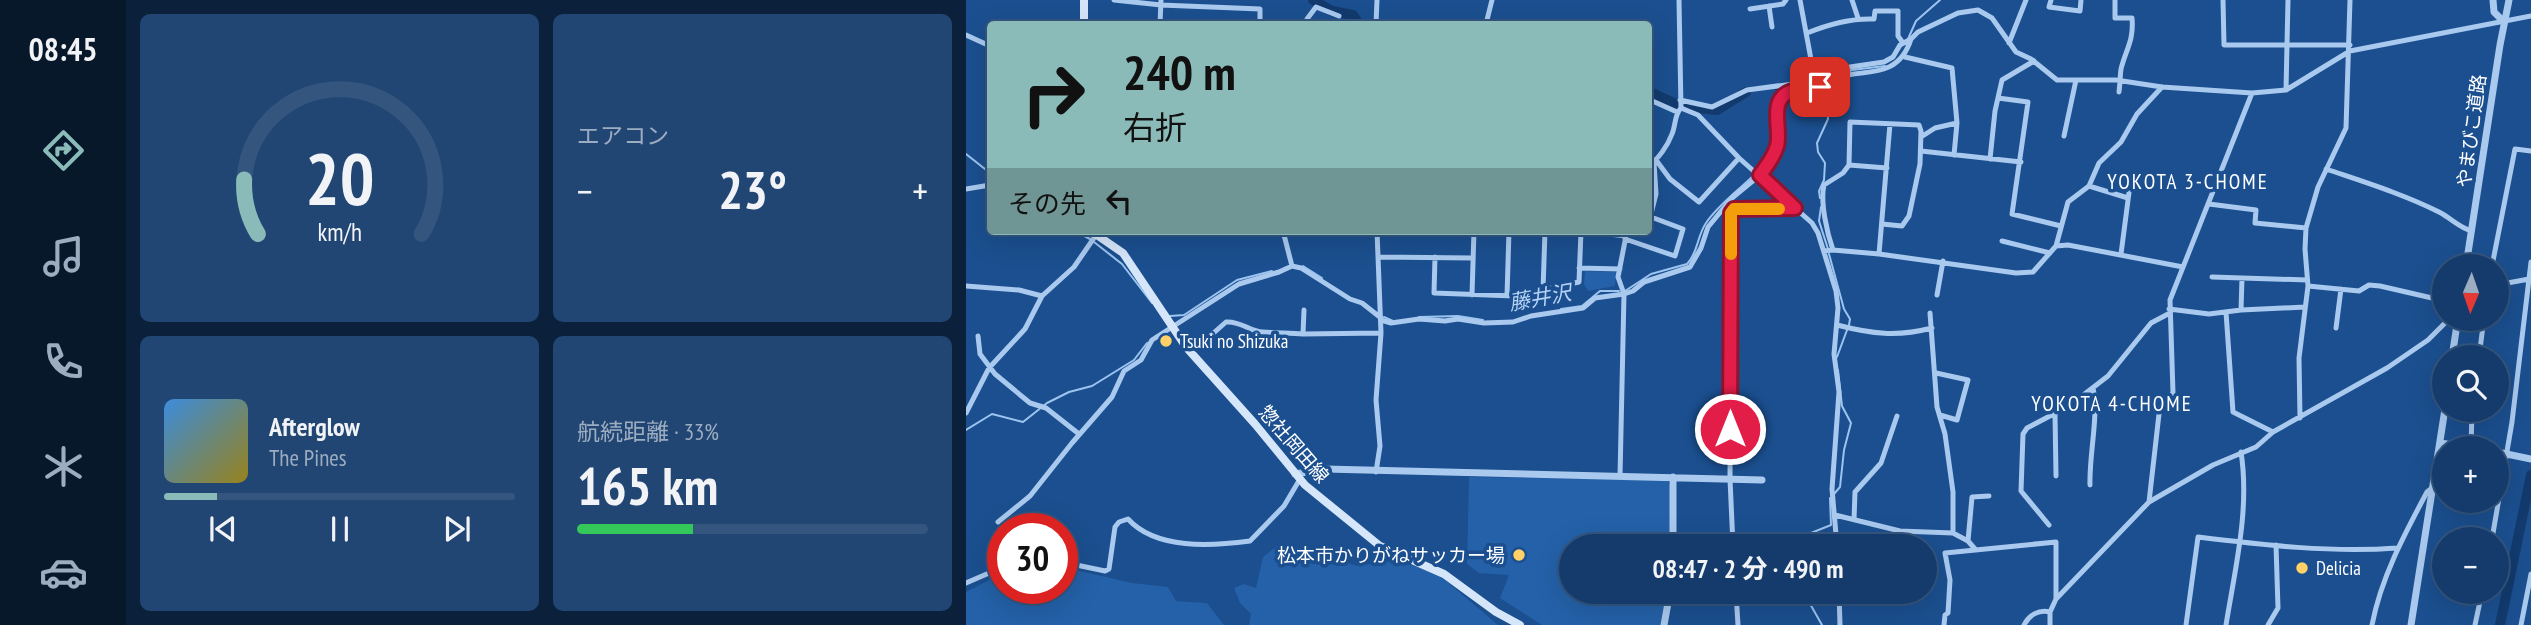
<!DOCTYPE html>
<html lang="ja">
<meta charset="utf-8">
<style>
:root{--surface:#143b6b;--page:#214673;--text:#f1f3f6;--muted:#9dadc1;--line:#33557e;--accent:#8bbbb9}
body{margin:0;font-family:"PT Sans Narrow","Noto Sans JP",sans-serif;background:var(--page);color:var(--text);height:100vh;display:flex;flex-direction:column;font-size:26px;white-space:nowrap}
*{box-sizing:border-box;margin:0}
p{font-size:23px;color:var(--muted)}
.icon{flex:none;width:38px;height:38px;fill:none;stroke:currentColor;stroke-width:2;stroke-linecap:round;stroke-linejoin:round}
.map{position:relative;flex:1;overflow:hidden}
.side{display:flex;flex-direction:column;gap:14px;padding:14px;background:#0b203b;width:840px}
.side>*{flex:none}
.hud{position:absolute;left:21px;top:21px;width:665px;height:214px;border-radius:7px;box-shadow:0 7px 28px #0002,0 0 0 2px var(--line);background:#8bbbb9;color:#111;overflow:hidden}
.needle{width:46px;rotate:182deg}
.buttons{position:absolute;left:1466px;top:254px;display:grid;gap:14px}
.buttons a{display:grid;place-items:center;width:77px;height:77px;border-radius:50%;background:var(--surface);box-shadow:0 7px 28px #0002,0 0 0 2px var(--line);font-size:35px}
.speed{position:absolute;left:21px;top:513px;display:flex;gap:14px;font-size:35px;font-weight:700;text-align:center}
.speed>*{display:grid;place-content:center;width:91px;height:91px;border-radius:50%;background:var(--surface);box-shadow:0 7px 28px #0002,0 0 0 2px var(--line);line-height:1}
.speed .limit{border:10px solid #d22;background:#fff;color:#111}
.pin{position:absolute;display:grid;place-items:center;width:60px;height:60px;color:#fff;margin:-30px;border-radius:14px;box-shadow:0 4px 10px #0006}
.me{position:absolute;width:77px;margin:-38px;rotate:0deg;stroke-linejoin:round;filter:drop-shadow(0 0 5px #0008)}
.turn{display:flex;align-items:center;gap:24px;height:147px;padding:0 21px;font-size:32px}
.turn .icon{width:91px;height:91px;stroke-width:2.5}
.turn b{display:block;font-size:49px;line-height:60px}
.then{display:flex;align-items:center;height:66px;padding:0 21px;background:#0003;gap:14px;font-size:26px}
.big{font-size:52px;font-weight:700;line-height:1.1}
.side .widget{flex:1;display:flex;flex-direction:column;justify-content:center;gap:10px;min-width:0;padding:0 24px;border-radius:10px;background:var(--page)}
.side .dial{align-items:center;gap:0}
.dial svg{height:182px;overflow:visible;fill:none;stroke:var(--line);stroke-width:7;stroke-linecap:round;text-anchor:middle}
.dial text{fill:var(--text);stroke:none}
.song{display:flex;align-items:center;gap:21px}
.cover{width:84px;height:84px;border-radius:10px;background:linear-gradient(135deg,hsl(210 70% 55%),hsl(50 70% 35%))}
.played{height:7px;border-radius:4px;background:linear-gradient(90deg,var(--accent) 15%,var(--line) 15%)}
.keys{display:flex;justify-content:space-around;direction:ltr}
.heat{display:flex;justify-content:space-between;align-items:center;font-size:38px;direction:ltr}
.charge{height:10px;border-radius:5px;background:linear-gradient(90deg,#34c759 33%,var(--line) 0)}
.side .tiles{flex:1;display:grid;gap:14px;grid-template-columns:repeat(2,1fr)}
.trip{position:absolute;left:593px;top:534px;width:378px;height:70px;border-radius:35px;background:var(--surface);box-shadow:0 7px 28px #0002,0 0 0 2px var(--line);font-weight:700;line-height:70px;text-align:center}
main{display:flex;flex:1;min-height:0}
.menu{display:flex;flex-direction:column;width:126px;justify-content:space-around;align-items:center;background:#08182b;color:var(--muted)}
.menu .icon{width:49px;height:49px}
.menu .on{color:var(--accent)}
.menu b{font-size:32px;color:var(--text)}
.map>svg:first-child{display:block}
</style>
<main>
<nav class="menu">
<b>08:45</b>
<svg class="icon on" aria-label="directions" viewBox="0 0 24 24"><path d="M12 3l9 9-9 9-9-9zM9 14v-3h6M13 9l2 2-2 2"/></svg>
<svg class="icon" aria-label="music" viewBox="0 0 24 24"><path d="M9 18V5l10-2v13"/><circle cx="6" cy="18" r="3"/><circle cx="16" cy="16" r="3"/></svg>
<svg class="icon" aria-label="phone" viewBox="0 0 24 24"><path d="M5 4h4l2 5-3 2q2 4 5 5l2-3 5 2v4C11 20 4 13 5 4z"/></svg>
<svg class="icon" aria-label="climate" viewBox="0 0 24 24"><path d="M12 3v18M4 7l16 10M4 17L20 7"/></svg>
<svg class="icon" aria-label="car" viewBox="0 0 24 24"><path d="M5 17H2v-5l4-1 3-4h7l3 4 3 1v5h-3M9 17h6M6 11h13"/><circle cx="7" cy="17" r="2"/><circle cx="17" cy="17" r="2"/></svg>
</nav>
<section class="side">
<div class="tiles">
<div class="widget dial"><svg viewBox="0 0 100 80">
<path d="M14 69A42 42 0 1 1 86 69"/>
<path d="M14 69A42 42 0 0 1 8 45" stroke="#8bbbb9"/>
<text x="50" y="56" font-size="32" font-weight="700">20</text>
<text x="50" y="72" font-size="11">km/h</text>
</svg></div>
<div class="widget"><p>エアコン</p>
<div class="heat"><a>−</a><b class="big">23°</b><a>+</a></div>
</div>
<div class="widget">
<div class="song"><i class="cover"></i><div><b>Afterglow</b><p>The Pines</p></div></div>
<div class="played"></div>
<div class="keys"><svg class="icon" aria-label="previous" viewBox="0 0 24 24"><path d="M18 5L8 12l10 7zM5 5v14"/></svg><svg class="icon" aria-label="pause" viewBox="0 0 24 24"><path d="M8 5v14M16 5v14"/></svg><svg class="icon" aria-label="next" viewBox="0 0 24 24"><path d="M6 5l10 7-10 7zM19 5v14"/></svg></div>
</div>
<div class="widget"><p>航続距離 · 33%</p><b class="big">165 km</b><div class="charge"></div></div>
</div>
</section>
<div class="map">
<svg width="1565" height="625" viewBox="0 0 1565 625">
<rect width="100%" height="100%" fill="#1b4f8f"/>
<path fill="#2461a8" d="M619 271 650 272 649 286 622 291 618 284Z
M503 477 700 480 704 485V546H606V592H701L694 625H576L534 598 543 575 513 573 501 564Z
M311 546H328L391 566 426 561 452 567 473 575 532 625H283L285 614 274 603 268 588 278 584 290 588 297 557Z
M96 567 166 583 202 587 210 601 241 603 258 625H0V592L37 573V588H96Z"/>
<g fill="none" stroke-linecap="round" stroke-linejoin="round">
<path stroke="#9cc4f0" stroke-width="2" d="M942 39 950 21 974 0
M877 74 886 70 919 66
M859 88V84L866 80
M0 154 24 173
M792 171 807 144 805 118 810 103 822 88
M854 198 853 191 858 180 859 163 852 152 851 143 862 119 860 93
M855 207 853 221 862 249
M109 231 124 239
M128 242 156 264 186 303
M863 254 878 309 884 319 883 325
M337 266 356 278
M659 291 685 274 721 264C732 253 731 236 740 223 753 204 772 191 788 175
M595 309 616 306 634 291H653
M204 316 218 315 271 280 306 271
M418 317 427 321
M453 317 492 316 517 320
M871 357 881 330
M0 430 26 414 57 422 81 403 103 392 126 386 168 360 181 343
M868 494 874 487 878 450 885 423 876 406 872 370
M846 546 845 533 865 525 864 498
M845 592 843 602 856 625"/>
<path stroke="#123a6d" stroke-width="10" d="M347 0 366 11 387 15 393 24
M814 88 859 84
M682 91 710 104
M722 107 751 110 780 92
M1534 625 1565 475"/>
<path stroke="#a9c9ee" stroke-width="5" d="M148 0 195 5 294 9V24
M834 0 849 81
M886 0 892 18
M1085 0 1083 7 1114 11 1115 0
M1149 0V18H1166C1168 41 1160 49 1155 69 1154 76 1154 85 1153 92
M1257 0 1258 45H1384
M803 6 806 27
M784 9 817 4 820 0
M194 24 195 0
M341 24V19L350 7 373 16
M410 24 411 0
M520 24 526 0
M841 33C863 24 884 18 908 19L909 11H932V36L937 43
M0 35 24 46
M1043 43 1060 0
M939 57 986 68 991 123
M1320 90 1322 0
M1032 98 1062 102 1046 214 1095 226
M682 99 711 112
M714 100 746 107 781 90 849 81 884 67 918 62 927 57 934 45 945 39 952 32 992 13 1012 10 1026 18 1050 52 1065 59 1091 80H1150L1196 87 1286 93
M715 108 732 115 773 158 846 223 852 233 870 291 872 308 868 354 873 392 866 489 871 546
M1098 136 1110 80
M955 137 969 128 991 123 988 155
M955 151 1055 162
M1024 159 1029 111 1036 80 1068 61
M690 160 704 179 733 202 773 158
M682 166C692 160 702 145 706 134 710 125 708 115 715 108L713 0
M1360 169C1398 182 1437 194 1473 212 1485 218 1493 228 1506 231
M1123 186 1162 198
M0 189 24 185
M1243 204 1290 210 1289 223 1340 228
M684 218 690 194 688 163
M916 224 936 226 943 216 954 164 955 131 953 125 884 122 883 165 921 168
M317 231 326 266
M618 231 660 236
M659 239 709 256 717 229 685 217
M1036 241 1084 253
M1090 246 1102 245 1217 267
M867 250C861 233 854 202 858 185L877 173 883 165
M858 251 867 250 913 254 1050 273 1067 272 1090 246 1102 202 1123 186 1133 163 1155 142 1171 114 1196 87
M913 254 924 124
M1155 254 1164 185
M412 257 507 258
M469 257 468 293 548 296 613 282 615 231
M1526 266 1549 149 1565 151
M613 268 654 269
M1246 277 1341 280
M1531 285 1563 279
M0 286 53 290 76 296
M1342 286 1393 291 1403 285 1414 286 1479 301
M577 290 579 231
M506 295 508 231
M971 295 977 261
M541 296 543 231
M1203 309 1243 314 1275 310 1339 307
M338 310 337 334 415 333
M1275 310 1276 278
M1260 312 1267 412 1307 432
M964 313 971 407 979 434 987 492V533
M415 320 425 323 453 319 479 321 492 319 518 323 547 322 565 316 617 308 629 298 658 294 667 291 678 282 724 267 735 248 742 227 766 198 794 175 803 163 811 145 810 117 817 97 826 91 854 87 862 91C873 57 928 93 945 39
M871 325C906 334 931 337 966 328
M1370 328 1375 289
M12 336 14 354 29 374 64 403 80 408 113 434
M221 348 243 337 260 322C276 321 284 332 297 332 311 333 324 333 337 334
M1513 357 1518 318
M970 373 1002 380 991 420 974 415
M0 413 23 368 59 329 76 296 108 267 130 235
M1089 413 1090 476
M1334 418 1333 358 1342 286 1339 249 1340 228 1352 187 1380 128 1384 0
M1505 448 1506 410
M410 472 414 446 410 400 415 333 411 231
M654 476 658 294 652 277 660 236 663 231
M1124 485C1123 454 1133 416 1127 388
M1183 502 1247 465 1290 447 1307 432 1421 368 1462 340 1484 318
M869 515 934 531 987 533 1002 541 1009 549
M888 520 889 492 915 463 931 416
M32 522 64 496 106 443 146 397 158 371 175 360 186 340 273 284 313 272 326 266 335 268 384 299 396 303 415 318
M1083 525 1055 491 1057 434 1061 428 1103 406 1142 376 1185 323 1204 313
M1526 539 1546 422 1565 262
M1002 541 1006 497 1023 496
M767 546 764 479 765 213 768 209 829 208
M96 562 139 571 143 569 149 527 153 522 162 519C190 550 246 546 284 541L318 506 334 479
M0 583 37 567
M770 592 772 625
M873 592 874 625
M978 625 979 615 982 613 984 580 979 553 1090 542V599
M1058 625C1063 615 1073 609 1084 612
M1084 625V612L1090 599 1183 502 1193 414 1195 407 1207 393 1204 300 1286 93 1320 90 1384 51 1565 16
M1220 625 1232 537C1298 545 1365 553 1431 548
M1260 625C1269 569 1284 509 1275 452
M1302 625 1312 608 1310 545
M1406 625C1415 578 1438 535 1461 492L1466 488
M1509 625 1516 592
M1555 625 1565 574"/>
<path stroke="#a9c9ee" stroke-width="7" d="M1527 0 1528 12 1538 22
M1500 266 1534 45 1543 0
M1486 357 1492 318
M1474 443 1507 448
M1531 452 1565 459
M329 474 359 469 796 480
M707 477V546
M698 625 704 592
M1445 625 1479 409"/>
<path stroke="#d6e6fa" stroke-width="8" d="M118 24V0
M125 231 157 253 220 347 289 424 339 485 414 546 478 574 530 612 554 625"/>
</g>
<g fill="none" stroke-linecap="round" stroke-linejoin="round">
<g stroke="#92132f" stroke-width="18">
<path id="route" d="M764 429 765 213 768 209 829 208 794 175C801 166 808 156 811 146 816 129 801 99 826 91 835 88 845 88 854 87"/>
</g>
<use href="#route" stroke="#e11d48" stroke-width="12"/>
<path stroke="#f59e0b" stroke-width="12" d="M765 254V213L768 209H813"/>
</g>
<g fill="#ffd166" stroke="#1b4f8f" stroke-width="2.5">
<circle cx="200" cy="341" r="7"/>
<circle cx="553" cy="555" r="7"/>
<circle cx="1336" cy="568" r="7"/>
</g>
<g text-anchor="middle" stroke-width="7" stroke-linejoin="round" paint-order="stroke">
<g font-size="19" fill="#fff" stroke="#1b4f8f">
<text transform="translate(1505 131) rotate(-82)" y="7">やまびこ道路</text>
<text transform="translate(328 444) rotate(49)" y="7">惣社岡田線</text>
</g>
<g font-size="19" fill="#fff" stroke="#1b4f8f" text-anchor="start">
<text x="214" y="348">Tsuki no Shizuka</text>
<text x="539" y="562" text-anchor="end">松本市かりがねサッカー場</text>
<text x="1350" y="575">Delicia</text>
</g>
<g font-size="21" letter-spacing="2" fill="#fff" stroke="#1b4f8f">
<text x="1222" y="189">YOKOTA 3-CHOME</text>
<text x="1146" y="411">YOKOTA 4-CHOME</text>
</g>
<g font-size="21" font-style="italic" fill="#b5d3f5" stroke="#1b4f8f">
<text transform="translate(574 298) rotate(-10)" y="7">藤井沢</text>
</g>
</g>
</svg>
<div class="buttons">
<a><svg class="needle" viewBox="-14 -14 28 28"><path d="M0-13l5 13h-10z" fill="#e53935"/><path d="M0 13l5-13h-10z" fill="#9dadc1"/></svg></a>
<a><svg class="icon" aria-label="search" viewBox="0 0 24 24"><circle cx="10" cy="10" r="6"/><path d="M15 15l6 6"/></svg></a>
<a>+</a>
<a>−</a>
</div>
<div class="speed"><div class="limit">30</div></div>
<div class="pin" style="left:854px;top:87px;background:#d93025"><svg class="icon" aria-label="arrive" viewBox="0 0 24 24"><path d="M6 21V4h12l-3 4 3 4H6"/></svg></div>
<svg class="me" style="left:764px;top:429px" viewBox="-20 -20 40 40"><circle r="17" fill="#e11d48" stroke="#fff" stroke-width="3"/><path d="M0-11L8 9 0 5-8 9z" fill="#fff"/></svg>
<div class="trip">08:47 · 2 分 · 490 m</div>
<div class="hud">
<div class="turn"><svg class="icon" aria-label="right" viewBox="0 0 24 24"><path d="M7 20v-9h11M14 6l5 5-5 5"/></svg><div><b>240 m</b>右折</div></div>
<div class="then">その先<svg class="icon" aria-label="left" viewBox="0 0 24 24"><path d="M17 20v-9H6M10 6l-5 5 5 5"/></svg></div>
</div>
</div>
</main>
